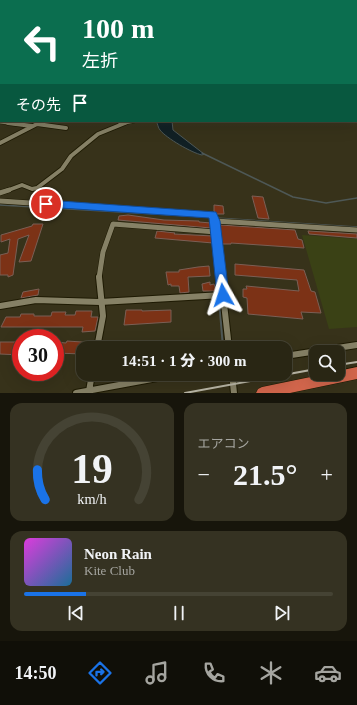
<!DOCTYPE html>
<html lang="ja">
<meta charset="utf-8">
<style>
:root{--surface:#292614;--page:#353222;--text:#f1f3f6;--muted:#a5a5a0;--line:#454334;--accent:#1a73e8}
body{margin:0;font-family:"Times New Roman","Noto Sans JP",serif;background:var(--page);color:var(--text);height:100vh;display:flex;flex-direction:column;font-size:15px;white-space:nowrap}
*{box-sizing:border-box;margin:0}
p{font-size:13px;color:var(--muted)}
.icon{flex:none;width:22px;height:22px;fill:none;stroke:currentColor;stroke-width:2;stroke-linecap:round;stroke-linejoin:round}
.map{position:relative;height:393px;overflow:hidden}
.drawer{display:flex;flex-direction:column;gap:10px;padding:10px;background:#17150b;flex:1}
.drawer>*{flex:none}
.guide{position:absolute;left:0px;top:0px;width:357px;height:122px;box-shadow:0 4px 16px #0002,0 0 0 1px var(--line);background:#0b6e4f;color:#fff;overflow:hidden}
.tools{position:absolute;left:309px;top:345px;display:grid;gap:8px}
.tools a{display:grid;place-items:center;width:36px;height:36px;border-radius:8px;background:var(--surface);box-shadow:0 4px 16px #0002,0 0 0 1px var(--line);font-size:20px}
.speed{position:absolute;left:12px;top:329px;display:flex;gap:8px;font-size:20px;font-weight:700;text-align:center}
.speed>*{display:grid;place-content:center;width:52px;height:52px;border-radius:50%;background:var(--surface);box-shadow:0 4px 16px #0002,0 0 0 1px var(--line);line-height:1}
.speed .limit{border:6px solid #d22;background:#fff;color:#111}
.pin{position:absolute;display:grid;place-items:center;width:34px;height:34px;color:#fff;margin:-17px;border:2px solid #fff;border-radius:50%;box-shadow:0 1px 4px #0007}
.me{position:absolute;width:44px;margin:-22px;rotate:354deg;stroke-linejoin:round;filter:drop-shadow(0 0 3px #0008)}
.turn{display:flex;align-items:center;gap:14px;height:84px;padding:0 16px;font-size:18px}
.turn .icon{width:52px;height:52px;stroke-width:2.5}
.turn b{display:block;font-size:28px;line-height:34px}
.then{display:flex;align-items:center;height:38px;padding:0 16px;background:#0003;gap:8px;font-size:15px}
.big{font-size:30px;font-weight:800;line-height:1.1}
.drawer .card{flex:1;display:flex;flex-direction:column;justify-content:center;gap:6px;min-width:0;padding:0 14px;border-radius:12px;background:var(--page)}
.drawer .dial{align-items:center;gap:0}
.dial svg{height:104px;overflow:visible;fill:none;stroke:var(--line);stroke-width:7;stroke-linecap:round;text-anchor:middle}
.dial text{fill:var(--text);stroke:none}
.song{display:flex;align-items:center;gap:12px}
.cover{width:48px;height:48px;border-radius:6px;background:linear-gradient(135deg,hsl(300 70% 55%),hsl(200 70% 35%))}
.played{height:4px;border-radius:2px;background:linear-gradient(90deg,var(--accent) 20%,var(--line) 20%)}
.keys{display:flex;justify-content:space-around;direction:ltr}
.heat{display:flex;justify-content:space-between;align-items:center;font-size:22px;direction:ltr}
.drawer .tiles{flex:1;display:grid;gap:10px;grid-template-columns:1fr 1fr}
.card:last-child{grid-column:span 2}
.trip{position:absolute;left:76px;top:341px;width:216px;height:40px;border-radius:12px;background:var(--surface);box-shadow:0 4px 16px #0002,0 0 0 1px var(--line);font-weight:800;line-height:40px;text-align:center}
.tabs{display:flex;height:64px;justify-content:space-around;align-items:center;background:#100f08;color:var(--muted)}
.tabs .icon{width:28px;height:28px}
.tabs .current{color:var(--accent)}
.tabs b{font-size:18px;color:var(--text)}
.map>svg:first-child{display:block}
</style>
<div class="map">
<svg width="357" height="393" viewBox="0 0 357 393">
<rect width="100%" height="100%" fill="#37321a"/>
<path fill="#3a4115" d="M302 235 357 239V327L329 329Z"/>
<path fill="#112024" stroke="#4e5856" d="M156 121H172L173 130 204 154 202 155C192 153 166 138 160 130 158 128 158 124 156 121Z"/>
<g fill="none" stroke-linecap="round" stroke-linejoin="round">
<path stroke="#4e5856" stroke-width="1.5" d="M202 153 293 197 326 203 357 198
M0 205 206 217
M212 218 213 230
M216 218 357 227
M213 234 218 278"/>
<path stroke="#4e5856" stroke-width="2" d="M217 277 219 292
M219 299 223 348"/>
</g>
<path fill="#7c3216" stroke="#7b5f55" d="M252 196 263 197 269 219 258 218Z
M214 205 223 206 224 214H217L214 211Z
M128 215 164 220 199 221V222L211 223V228L118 220 119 216Z
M33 224H43L31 261 19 262 29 235 18 239 13 275 8 277V275H0V255L8 253 10 239 1 242V235L32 226Z
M220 225 295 230 298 239 302 240 304 248 231 243V244H221Z
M157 231 175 233 174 234 213 236V243L155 238Z
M308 231 357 234V238L309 234Z
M235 264 304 270 311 291 315 292 321 313 301 312 303 319 248 314 247 298 243 297V289H247L246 286 299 291 297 280 235 275Z
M209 266 210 276 188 277 189 292 180 293 179 286H171V284L168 285 166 272H179V270L198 267Z
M210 282V285L214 284 216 291H203L202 284Z
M39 289 38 295 21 298 23 292Z
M126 310H142V311L171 310V322L124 325Z
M76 311H92L91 317H98L95 331 82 332 83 327H1L6 317H20L21 314H34V316H51L52 312H66L65 315H75Z
M67 341 82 342H93L92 348H83V354L55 353V342L66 343Z
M0 342H21V355L0 354Z
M104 374H134V377L103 381Z"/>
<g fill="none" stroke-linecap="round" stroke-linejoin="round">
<g stroke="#1e1a03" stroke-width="4">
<path id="minor-far3" d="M0 122 16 124
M120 124 135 121"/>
</g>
<g stroke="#1e1a03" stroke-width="5.5">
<path id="minor-far2" d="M8 123 32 126
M0 143 37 124 66 128
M6 191 22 185 32 189 37 188 62 169 71 156 98 134 125 123"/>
</g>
<g stroke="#1e1a03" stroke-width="6">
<path id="minor-far1" d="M0 193 9 190
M0 201 213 215 215 221 357 230
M215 221 221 278
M99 278 103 252 113 224 216 232"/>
</g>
<g stroke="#1e1a03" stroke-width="8">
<path id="minor" d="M221 277 229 348
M0 306 36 300 100 302 223 295
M97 348 103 316 99 277
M285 356 357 345
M232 374 234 393
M89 391 92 374
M76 393 179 374"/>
</g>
<g stroke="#1e1a03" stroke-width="1">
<path id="trunk" d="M357 367V379L290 393H256L258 389 262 387 325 374H338V371Z"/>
</g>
<use href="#minor-far3" stroke="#868166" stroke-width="3"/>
<use href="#minor-far2" stroke="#868166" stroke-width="4"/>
<use href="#minor-far1" stroke="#868166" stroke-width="5"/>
<use href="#minor" stroke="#868166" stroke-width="6"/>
<use href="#trunk" fill="#d2664c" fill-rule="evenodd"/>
<path stroke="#b9b6a6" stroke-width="2" d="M338 365 357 362
M185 393 316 369"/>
</g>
<linearGradient id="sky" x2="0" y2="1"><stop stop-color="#1e1c0e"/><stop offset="0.57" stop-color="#4d4f49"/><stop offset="1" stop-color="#4d4f49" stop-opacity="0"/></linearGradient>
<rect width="357" height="128" fill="url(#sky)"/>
<path fill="#1a73e8" stroke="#114b97" d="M46 200 216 212 220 221 229 295 227 300 223 301 218 300 217 295 209 218 46 207 41 204Z"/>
</svg>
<div class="tools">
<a><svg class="icon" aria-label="search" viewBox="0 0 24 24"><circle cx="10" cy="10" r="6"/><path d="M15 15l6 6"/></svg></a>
</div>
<div class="speed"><div class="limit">30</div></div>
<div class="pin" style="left:46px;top:204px;background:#d93025"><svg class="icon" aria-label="arrive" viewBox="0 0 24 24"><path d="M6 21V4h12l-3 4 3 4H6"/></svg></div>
<svg class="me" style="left:223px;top:295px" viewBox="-20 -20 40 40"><path d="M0-17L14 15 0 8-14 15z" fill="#1a73e8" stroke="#fff" stroke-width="4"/></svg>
<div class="trip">14:51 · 1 分 · 300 m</div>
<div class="guide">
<div class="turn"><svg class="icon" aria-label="left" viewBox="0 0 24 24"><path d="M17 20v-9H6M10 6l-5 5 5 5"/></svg><div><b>100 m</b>左折</div></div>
<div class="then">その先<svg class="icon" aria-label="arrive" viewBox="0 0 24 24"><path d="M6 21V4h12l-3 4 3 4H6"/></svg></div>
</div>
</div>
<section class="drawer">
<div class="tiles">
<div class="card dial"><svg viewBox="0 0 100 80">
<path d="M14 69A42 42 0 1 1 86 69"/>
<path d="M14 69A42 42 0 0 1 8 46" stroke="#1a73e8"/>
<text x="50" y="56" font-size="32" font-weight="700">19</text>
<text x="50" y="72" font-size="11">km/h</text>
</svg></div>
<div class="card"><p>エアコン</p>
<div class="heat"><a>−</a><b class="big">21.5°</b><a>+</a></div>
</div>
<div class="card">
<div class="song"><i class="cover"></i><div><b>Neon Rain</b><p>Kite Club</p></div></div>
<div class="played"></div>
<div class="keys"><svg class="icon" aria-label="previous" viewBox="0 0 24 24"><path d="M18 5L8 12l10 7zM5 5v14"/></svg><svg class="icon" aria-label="pause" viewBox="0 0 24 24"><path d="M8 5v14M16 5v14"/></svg><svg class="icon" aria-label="next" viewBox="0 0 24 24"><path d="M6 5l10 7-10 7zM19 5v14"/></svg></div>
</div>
</div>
</section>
<nav class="tabs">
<b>14:50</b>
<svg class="icon current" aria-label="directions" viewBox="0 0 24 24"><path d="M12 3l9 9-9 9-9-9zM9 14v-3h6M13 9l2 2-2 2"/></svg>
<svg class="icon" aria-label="music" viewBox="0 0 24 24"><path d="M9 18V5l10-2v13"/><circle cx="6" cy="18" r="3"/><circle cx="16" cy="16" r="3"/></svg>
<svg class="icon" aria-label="phone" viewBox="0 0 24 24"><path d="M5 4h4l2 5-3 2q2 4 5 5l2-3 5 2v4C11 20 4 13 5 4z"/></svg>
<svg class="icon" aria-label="climate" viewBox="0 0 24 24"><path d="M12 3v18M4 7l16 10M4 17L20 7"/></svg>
<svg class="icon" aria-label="car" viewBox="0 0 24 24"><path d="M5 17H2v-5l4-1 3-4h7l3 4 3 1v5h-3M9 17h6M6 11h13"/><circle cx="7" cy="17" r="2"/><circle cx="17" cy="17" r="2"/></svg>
</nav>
